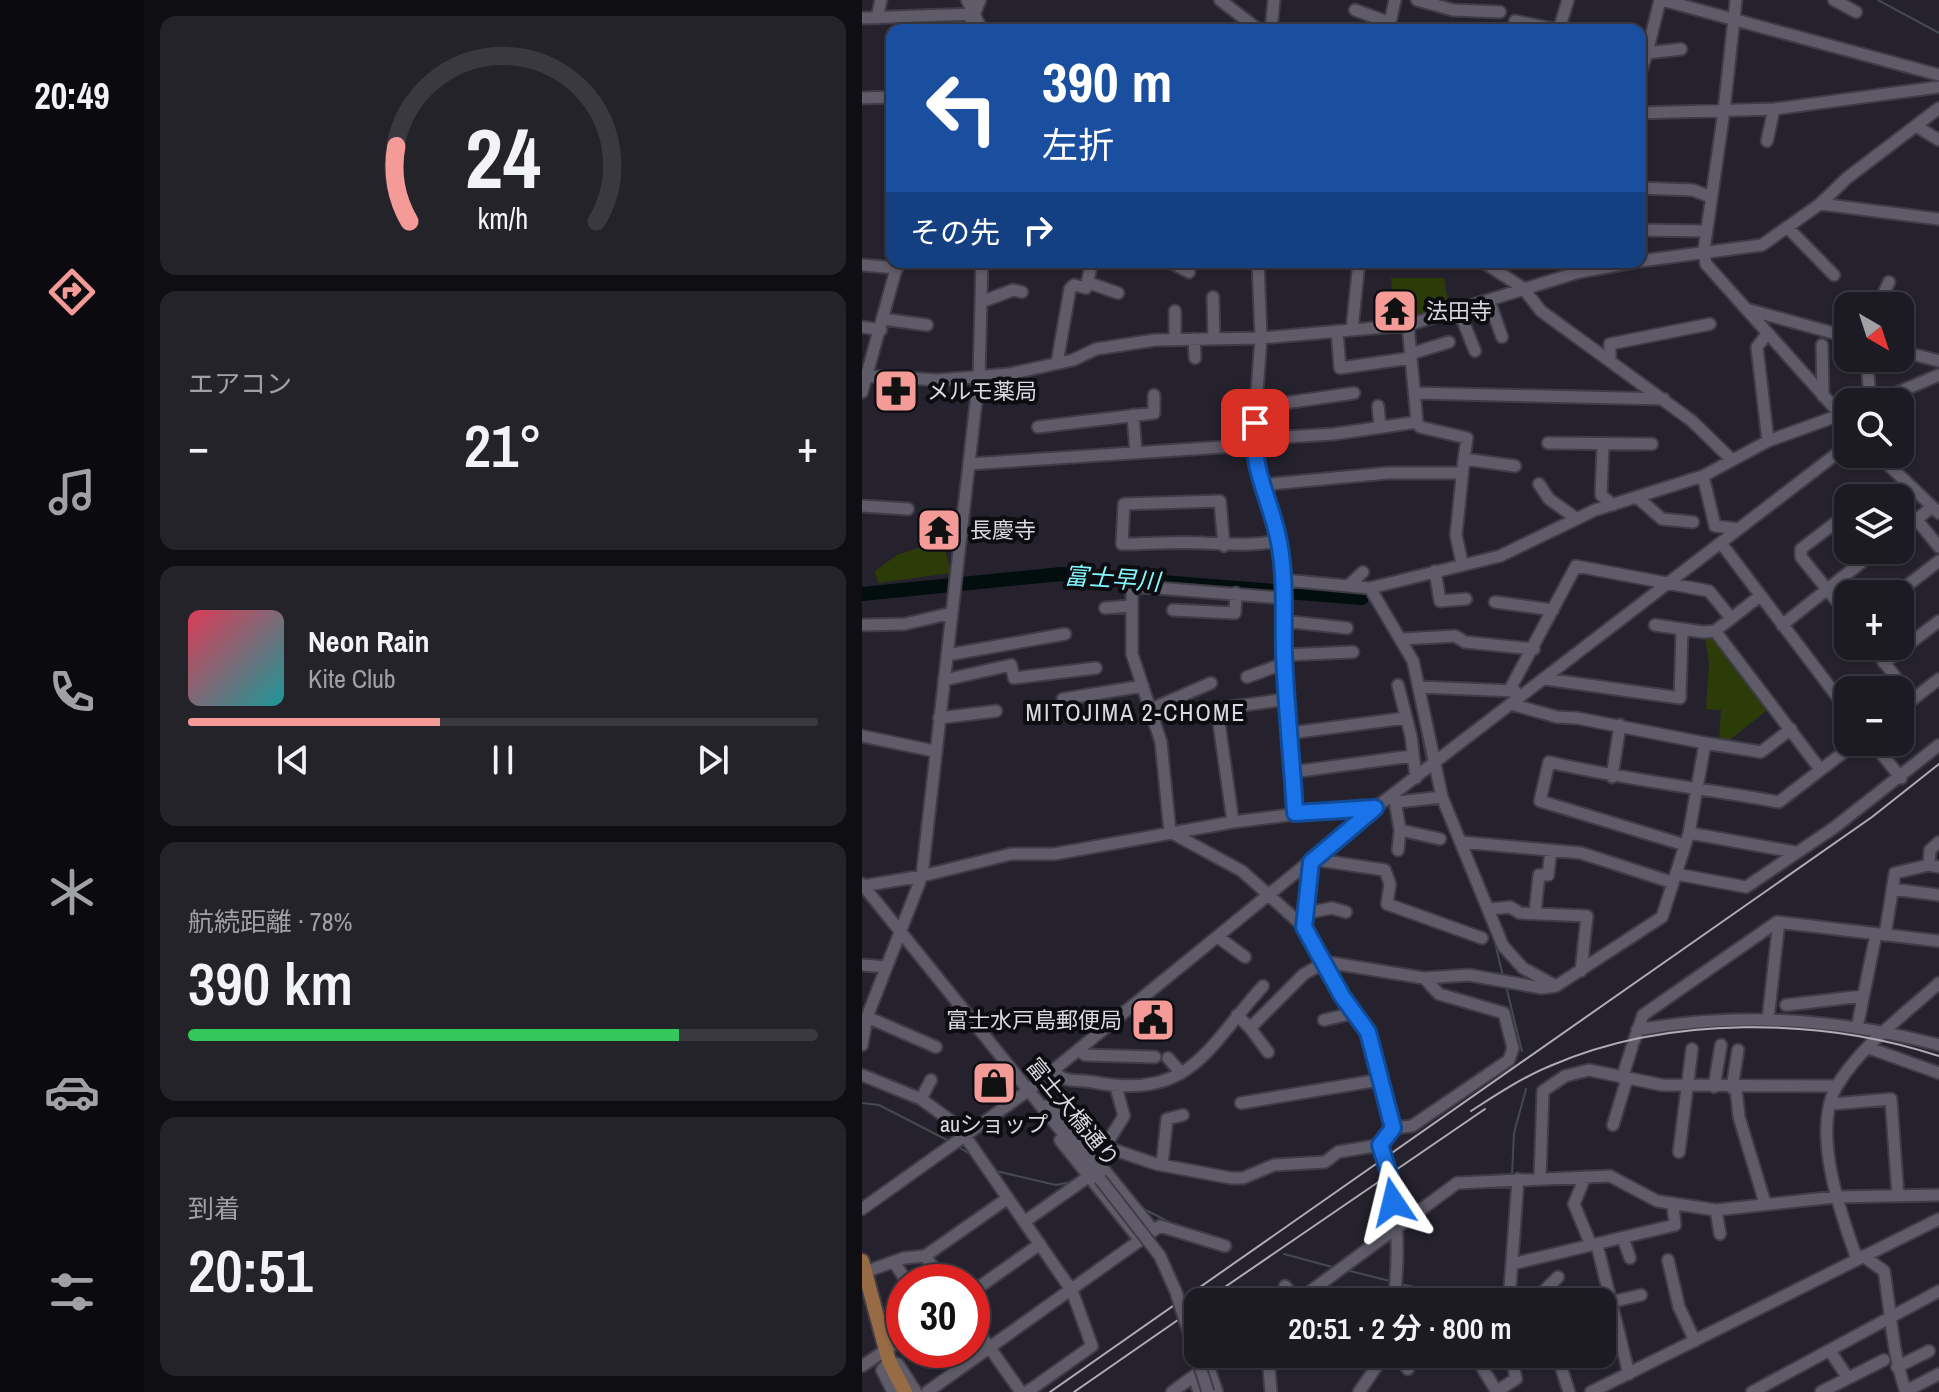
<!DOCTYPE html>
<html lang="ja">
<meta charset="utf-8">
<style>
:root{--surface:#1c1a22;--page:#25232a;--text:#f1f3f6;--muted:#a0a1a5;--line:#3a3840;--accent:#f59b97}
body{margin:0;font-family:"Archivo Narrow","Noto Sans JP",sans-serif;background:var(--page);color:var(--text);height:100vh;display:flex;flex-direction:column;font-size:30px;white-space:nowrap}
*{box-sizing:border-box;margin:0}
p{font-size:26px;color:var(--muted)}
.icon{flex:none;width:44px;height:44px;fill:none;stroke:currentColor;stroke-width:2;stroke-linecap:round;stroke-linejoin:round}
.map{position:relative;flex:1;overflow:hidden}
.side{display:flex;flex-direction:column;gap:16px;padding:16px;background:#0f0e13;width:718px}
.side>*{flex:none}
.hud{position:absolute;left:24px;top:24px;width:760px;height:244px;border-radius:16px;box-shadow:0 2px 6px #0004,0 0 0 2px var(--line);background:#1a4fa0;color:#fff;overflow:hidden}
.needle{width:52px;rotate:141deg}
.tools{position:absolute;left:972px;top:292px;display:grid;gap:16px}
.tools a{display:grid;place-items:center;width:80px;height:80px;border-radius:16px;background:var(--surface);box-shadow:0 2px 6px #0004,0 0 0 2px var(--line);font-size:40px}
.speed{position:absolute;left:24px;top:1264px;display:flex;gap:16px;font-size:40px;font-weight:700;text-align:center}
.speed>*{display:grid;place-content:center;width:104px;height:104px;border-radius:50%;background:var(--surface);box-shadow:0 2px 6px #0004,0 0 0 2px var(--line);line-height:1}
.speed .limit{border:12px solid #d22;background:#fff;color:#111}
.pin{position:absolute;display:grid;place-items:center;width:68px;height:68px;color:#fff;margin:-34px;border-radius:16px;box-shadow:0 4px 12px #0006}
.me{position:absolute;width:88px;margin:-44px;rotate:350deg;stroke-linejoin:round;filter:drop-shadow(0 0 6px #0008)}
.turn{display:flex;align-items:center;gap:28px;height:168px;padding:0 24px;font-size:36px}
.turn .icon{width:104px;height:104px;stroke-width:2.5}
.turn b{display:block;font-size:56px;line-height:68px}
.then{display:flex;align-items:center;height:76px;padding:0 24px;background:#0003;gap:16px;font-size:30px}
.big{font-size:60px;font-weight:600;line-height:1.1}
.side .card{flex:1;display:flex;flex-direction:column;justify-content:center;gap:12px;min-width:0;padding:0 28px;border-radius:16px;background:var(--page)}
.side .dial{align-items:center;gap:0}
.dial svg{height:208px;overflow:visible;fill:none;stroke:var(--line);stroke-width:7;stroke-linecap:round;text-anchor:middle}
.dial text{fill:var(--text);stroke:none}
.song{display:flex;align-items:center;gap:24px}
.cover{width:96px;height:96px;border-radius:12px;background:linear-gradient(135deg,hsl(350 70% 55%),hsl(180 70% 35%))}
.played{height:8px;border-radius:4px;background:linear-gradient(90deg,var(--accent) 40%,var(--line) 40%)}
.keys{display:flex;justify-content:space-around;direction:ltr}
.heat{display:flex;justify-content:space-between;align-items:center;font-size:44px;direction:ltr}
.charge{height:12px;border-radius:6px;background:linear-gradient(90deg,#34c759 78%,var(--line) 0)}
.trip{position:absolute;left:322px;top:1288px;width:432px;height:80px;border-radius:16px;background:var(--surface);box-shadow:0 2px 6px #0004,0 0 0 2px var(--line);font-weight:600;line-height:80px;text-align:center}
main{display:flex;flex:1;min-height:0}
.tab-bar{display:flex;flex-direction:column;width:144px;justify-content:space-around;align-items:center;background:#0b0a0e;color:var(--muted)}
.tab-bar .icon{width:56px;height:56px}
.tab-bar .on{color:var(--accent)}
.tab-bar b{font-size:36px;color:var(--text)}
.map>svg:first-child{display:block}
</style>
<main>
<nav class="tab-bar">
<b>20:49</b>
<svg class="icon on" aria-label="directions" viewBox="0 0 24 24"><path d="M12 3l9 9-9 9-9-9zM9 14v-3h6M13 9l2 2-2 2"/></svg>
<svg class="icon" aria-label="music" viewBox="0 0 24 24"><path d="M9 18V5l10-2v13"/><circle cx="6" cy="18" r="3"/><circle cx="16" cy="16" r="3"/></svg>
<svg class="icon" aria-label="phone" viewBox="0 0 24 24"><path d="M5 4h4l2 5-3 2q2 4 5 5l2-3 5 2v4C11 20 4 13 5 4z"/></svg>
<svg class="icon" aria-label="climate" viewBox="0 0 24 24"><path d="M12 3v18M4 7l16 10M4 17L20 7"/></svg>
<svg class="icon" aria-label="car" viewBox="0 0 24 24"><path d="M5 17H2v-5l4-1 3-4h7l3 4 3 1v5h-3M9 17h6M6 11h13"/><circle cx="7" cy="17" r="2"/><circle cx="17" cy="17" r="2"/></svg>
<svg class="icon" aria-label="filters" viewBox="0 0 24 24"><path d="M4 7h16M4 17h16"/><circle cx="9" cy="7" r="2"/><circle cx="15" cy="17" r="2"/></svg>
</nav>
<section class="side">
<div class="card dial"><svg viewBox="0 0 100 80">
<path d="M14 69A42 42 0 1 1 86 69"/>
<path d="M14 69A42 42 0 0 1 9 40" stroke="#f59b97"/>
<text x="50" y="56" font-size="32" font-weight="700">24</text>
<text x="50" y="72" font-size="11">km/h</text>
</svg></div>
<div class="card"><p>エアコン</p>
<div class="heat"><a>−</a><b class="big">21°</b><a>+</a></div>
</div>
<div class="card">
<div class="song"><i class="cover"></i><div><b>Neon Rain</b><p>Kite Club</p></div></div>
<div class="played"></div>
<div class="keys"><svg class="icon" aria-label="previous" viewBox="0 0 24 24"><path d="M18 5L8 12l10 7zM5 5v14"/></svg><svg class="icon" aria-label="pause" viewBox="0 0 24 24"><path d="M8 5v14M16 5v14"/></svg><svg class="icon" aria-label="next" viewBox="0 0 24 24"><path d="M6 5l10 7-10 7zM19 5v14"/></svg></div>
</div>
<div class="card"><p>航続距離 · 78%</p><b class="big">390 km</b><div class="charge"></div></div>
<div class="card"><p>到着</p><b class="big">20:51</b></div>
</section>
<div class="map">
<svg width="1077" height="1392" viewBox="0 0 1077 1392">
<rect width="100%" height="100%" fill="#25222d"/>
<path fill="#2b3c08" d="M529 278H582L587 307 535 324 536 315 544 314 543 297 530 295Z
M81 540 89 573 16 583 13 571 35 555Z
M843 637 854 638 909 707 865 742 857 741 859 710 844 709 847 663Z"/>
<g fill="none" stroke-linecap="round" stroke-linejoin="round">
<path stroke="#434b4d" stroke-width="2" d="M1016 0 1077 33
M500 598 510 601
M545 662 548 675
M553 697 565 761
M631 935 641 976
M644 986 660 1051
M0 1103 17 1105 85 1140
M98 1148 108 1154
M134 1171 194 1185 209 1182
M650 1175 652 1133 664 1089
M278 1207 311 1224
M422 1254 474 1268
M484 1270 528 1281
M538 1284 572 1291 584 1302"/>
<path stroke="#020e0e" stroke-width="14" d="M0 594 199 574 500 598"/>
<g stroke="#3f3c46" stroke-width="15">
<path id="minor" d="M105 0 120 30
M358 0 397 30
M555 0 591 10 638 12
M800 0 1077 75
M874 0 862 111 842 250 844 264 986 423
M972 0 994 12
M493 10 528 23
M0 18 113 14
M15 18 19 0
M653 21 698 30
M527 27 533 0
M106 30 118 0
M409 30 412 0
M697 30 706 0
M785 53 798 0
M778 74 785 53 819 49
M0 98 30 97
M778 113 912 109 1077 87
M1054 126 1077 140
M905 141 912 109
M778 188 831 190 849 197
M958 204 1077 219
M925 227 972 275
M778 230 844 231
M778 261 900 245 958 204 985 178 1077 108
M308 262 327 272
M396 262 399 338 391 445 398 485 417 541 422 580V655L433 813
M621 262 661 288 679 311 830 421 870 460
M0 265 35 268
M227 283 256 293
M351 297 352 339
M627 300 640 337
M119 302 151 290 160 292
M1016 306 1027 282
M884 309 986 337
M313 311V340
M597 311 613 351
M21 319 65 325
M0 327 19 330
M490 330 497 262
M475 331 478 368 549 358
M905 334 895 347 906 441
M332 339 333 358
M960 345 961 396
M1038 351 1077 361
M548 354 587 342
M1005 358 1008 402
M748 360V344L848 324
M195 363 208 289 212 285 224 288 230 262
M0 375 75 380 147 374 211 360 234 349 293 340 399 338 546 325 717 272 773 262
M0 392 36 262
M553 393 802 399
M1013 402 1077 375
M516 406 518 427
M395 407 492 393
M271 415 274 453
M555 422 558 427 605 438 602 459
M176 427 292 413V395
M391 439 472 434 555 422 546 325
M686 443 790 444
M741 445 739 495 751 505
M1015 454 1077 513
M107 464 391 445
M841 476 853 526 877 529
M677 484 687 499 715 519
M398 485 526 473H600
M776 498 800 519 831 522
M0 506 46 509
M986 513 939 549V557L986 615
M1055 520 1077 547
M1038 533 1070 507
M859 543 986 711
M362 546 358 501 262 504 260 544C287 544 315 541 342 543 369 544 390 546 417 541
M600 563 594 535 602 459 653 466
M573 571 578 601 604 599
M422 580 508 588 638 556 733 510 841 476 906 441 986 412
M486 586 501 572
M508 588 551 661 580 797 641 946 661 968 694 986 800 917 827 833 843 743 899 752 929 729
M1034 594 1077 561
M898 596 853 631 958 769
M633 602 691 610
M243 608 269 606
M311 610 373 613 374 593
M421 621 485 628
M0 625 43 624 90 613
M793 625 841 632 853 631
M920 625 1015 550
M541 639 593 636 603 642 672 649
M1010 646 1050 699
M85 655 203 634
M422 655 491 652
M1022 663 1077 621
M385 677 423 663
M683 679 818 698 820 630
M82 680 149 665 152 678 234 668
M536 685 549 736 554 778
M558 687 653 691
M647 691 714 566 847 591 869 618
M201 699 281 686
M649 704 695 717 715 718 843 743
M289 709 349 683
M1038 709 1077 679
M77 718 134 711
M428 733 544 718
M0 736 72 751
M1010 742 1039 778
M430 772 550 756
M750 777 758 725
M532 795 538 830 536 850
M536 802 580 797
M371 822 355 709 425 699
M538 830 578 839
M308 832 380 871 442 927 480 996 506 1032 531 1128 518 1145C537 1195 538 1249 532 1302
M308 832 299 742 270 654V586L420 598
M827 833 933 852
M599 842 719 853 809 882
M823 845 678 801 687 762C763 780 840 788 917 802L995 742
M457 856 462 861 523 870 528 884 525 904 620 938
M1067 865 1068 850 1077 842
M814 874 884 887 973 827 1077 745
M0 884 238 1179
M0 886 60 876 149 854H192L371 822 500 806 513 808
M1030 889 1077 895
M628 909 648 907 658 913 725 916 719 971
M444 913 470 908 484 912
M673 913 677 875H686L689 850
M442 927 449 862
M1023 935 1033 873 1067 865 1077 867
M356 937 383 957
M0 965 24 967
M924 1005 1001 996
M375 1015 388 1028 442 974 464 962 562 978 607 975 680 988 694 986
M5 1017 74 1047
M906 1019 916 930
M462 1020 492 1013
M388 1028 406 1052
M995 1028 1014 934
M775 1030C875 1012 978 1019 1077 1045
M772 1041 781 1015 915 922 1077 941
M0 1045 5 1017 60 876 117 376 120 262
M1007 1048 1077 1073
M217 1050 223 1055 293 1057
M306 1058 319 1073
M191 1070C203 1084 214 1079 231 1082 328 1101 345 1048 401 986
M0 1075 59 1099 96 1126 210 1291 230 1346 165 1392
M760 1078 770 1047
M852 1087 859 1045
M870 1088 876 1050
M874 1088 877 1117 903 1203
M59 1099 69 1080
M379 1103 517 1080
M970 1104 1029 1099 1036 1196
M183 1106 195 1112 291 1230
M751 1125 765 1079
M531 1128 550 1126 647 1060 651 1048 642 1013 577 994 562 978
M198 1140 278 1240
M244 1147 294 1164 369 1178H381L412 1165 463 1162 476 1152 518 1145
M240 1151 262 1116 254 1087
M817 1152 830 1049
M300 1165 305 1119 321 1115
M678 1177 681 1091 703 1076 727 1070 800 1085 975 1086
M723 1177 712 1204 729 1245
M0 1209 167 1090 513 808 986 445
M854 1210 858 1234
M162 1222 226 1177
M761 1238 768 1258
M735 1245 767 1374
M63 1256 82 1282
M1001 1256 1022 1271C1029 1312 1030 1353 1044 1392
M995 1259C979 1215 948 1129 976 1084 1000 1045 1043 1014 1077 983
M806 1260 817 1307 833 1341
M32 1262 45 1282
M650 1264 813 1225 811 1206
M0 1273 42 1258 63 1256 146 1198
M423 1286 435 1301
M110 1292 178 1244
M434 1302 595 1183 748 1176 795 1201 854 1210 973 1197 1077 1195
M647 1302 656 1179
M671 1302 696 1277
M749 1302 779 1295
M110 1323 159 1392
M740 1333H757
M91 1350 102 1366
M968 1351 986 1378
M406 1354 409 1392
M534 1354 546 1369
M612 1354 635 1392
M695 1354 707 1392
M0 1366 42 1338
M346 1366 355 1392
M1035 1367 1067 1351
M332 1376 337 1392
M635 1391 654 1379 649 1354
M1044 1391 1077 1374
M31 1392 20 1370 27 1361 36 1364 54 1392
M65 1392 298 1226 363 1246
M310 1392 362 1354
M497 1392 523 1354
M729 1392 1077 1219
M890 1392 1077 1291
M959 1392 1022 1360"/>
</g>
<g stroke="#3f3c46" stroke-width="18">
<path id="major" d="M0 1261 27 1361 43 1392"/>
</g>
<use href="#minor" stroke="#5f5b69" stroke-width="11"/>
<use href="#major" stroke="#976b44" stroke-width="14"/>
<path stroke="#afacb5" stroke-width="2" d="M609 1111C634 1095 661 1077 688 1066 805 1015 958 1017 1077 1056
M341 1302 623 1109
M188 1392 1010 817 1077 764
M212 1392 336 1306"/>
<g stroke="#3f3c46" stroke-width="15" stroke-linecap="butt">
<path id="minor-bridge" d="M238 1179 298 1256 314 1292 346 1392"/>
</g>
<use href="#minor-bridge" stroke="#5f5b69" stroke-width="11"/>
</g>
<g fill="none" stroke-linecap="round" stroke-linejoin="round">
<g stroke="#114b97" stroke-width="20">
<path id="route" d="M393 423C388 470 409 499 417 542 424 578 421 617 422 653 424 707 430 760 433 813L513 808 449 862 442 927 480 996 506 1032 531 1128 518 1145 527 1173 531 1202"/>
</g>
<use href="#route" stroke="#1a73e8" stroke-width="14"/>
</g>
<defs>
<g id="temple-square" transform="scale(2.3)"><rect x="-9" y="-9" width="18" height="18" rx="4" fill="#f59b97" stroke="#0d0c11"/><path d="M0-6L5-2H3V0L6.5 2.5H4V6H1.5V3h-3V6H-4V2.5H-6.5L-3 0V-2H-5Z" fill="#111"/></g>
<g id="pharmacy-square" transform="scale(2.3)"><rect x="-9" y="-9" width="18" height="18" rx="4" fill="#f59b97" stroke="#0d0c11"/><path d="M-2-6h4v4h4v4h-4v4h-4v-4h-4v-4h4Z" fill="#111"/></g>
<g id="civic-square" transform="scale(2.3)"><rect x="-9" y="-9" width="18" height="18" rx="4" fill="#f59b97" stroke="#0d0c11"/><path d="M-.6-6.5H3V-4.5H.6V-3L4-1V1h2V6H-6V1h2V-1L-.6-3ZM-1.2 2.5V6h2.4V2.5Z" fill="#111"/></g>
<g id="shop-square" transform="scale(2.3)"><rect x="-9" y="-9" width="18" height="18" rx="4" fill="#f59b97" stroke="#0d0c11"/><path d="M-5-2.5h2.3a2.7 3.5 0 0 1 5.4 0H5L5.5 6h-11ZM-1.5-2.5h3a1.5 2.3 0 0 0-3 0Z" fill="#111"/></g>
</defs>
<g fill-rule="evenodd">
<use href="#temple-square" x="533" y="311"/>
<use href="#pharmacy-square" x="34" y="391"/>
<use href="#temple-square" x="77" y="530"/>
<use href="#civic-square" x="291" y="1020"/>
<use href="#shop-square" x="132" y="1083"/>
</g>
<g text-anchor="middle" stroke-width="8" stroke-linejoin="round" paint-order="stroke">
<g font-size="22" fill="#dad8e0" stroke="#0d0c11" text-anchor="start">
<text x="564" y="319">法田寺</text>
<text x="65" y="399">メルモ薬局</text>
<text x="108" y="538">長慶寺</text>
<text x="260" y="1028" text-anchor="end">富士水戸島郵便局</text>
<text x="132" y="1132" text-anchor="middle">auショップ</text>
</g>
<g font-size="22" fill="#dad8e0" stroke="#0d0c11">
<text transform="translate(211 1112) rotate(51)" y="8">富士大橋通り</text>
</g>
<g font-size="24" font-style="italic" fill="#83f9fe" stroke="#0d0c11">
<text transform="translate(250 579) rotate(4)" y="8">富士早川</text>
</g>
<g font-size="24" letter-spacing="2" fill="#dad8e0" stroke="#0d0c11">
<text x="274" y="721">MITOJIMA 2-CHOME</text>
</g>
</g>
</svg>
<div class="tools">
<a><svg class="needle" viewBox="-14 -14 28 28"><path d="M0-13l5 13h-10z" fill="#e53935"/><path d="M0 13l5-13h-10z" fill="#a0a1a5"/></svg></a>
<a><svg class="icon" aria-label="search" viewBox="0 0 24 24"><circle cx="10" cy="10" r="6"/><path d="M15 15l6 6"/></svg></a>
<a><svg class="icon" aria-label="layers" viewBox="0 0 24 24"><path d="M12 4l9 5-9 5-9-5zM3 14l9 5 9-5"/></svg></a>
<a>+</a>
<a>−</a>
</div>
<div class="speed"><div class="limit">30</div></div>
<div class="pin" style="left:393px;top:423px;background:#d93025"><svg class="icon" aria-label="arrive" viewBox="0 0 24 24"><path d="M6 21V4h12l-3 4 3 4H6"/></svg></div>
<svg class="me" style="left:531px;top:1202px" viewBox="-20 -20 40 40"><path d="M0-17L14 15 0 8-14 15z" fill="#1a73e8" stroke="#fff" stroke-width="4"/></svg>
<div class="trip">20:51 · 2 分 · 800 m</div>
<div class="hud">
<div class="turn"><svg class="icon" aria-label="left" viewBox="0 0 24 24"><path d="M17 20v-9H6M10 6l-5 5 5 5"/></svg><div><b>390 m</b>左折</div></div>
<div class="then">その先<svg class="icon" aria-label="right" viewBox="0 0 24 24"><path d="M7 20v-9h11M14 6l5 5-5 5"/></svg></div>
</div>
</div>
</main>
